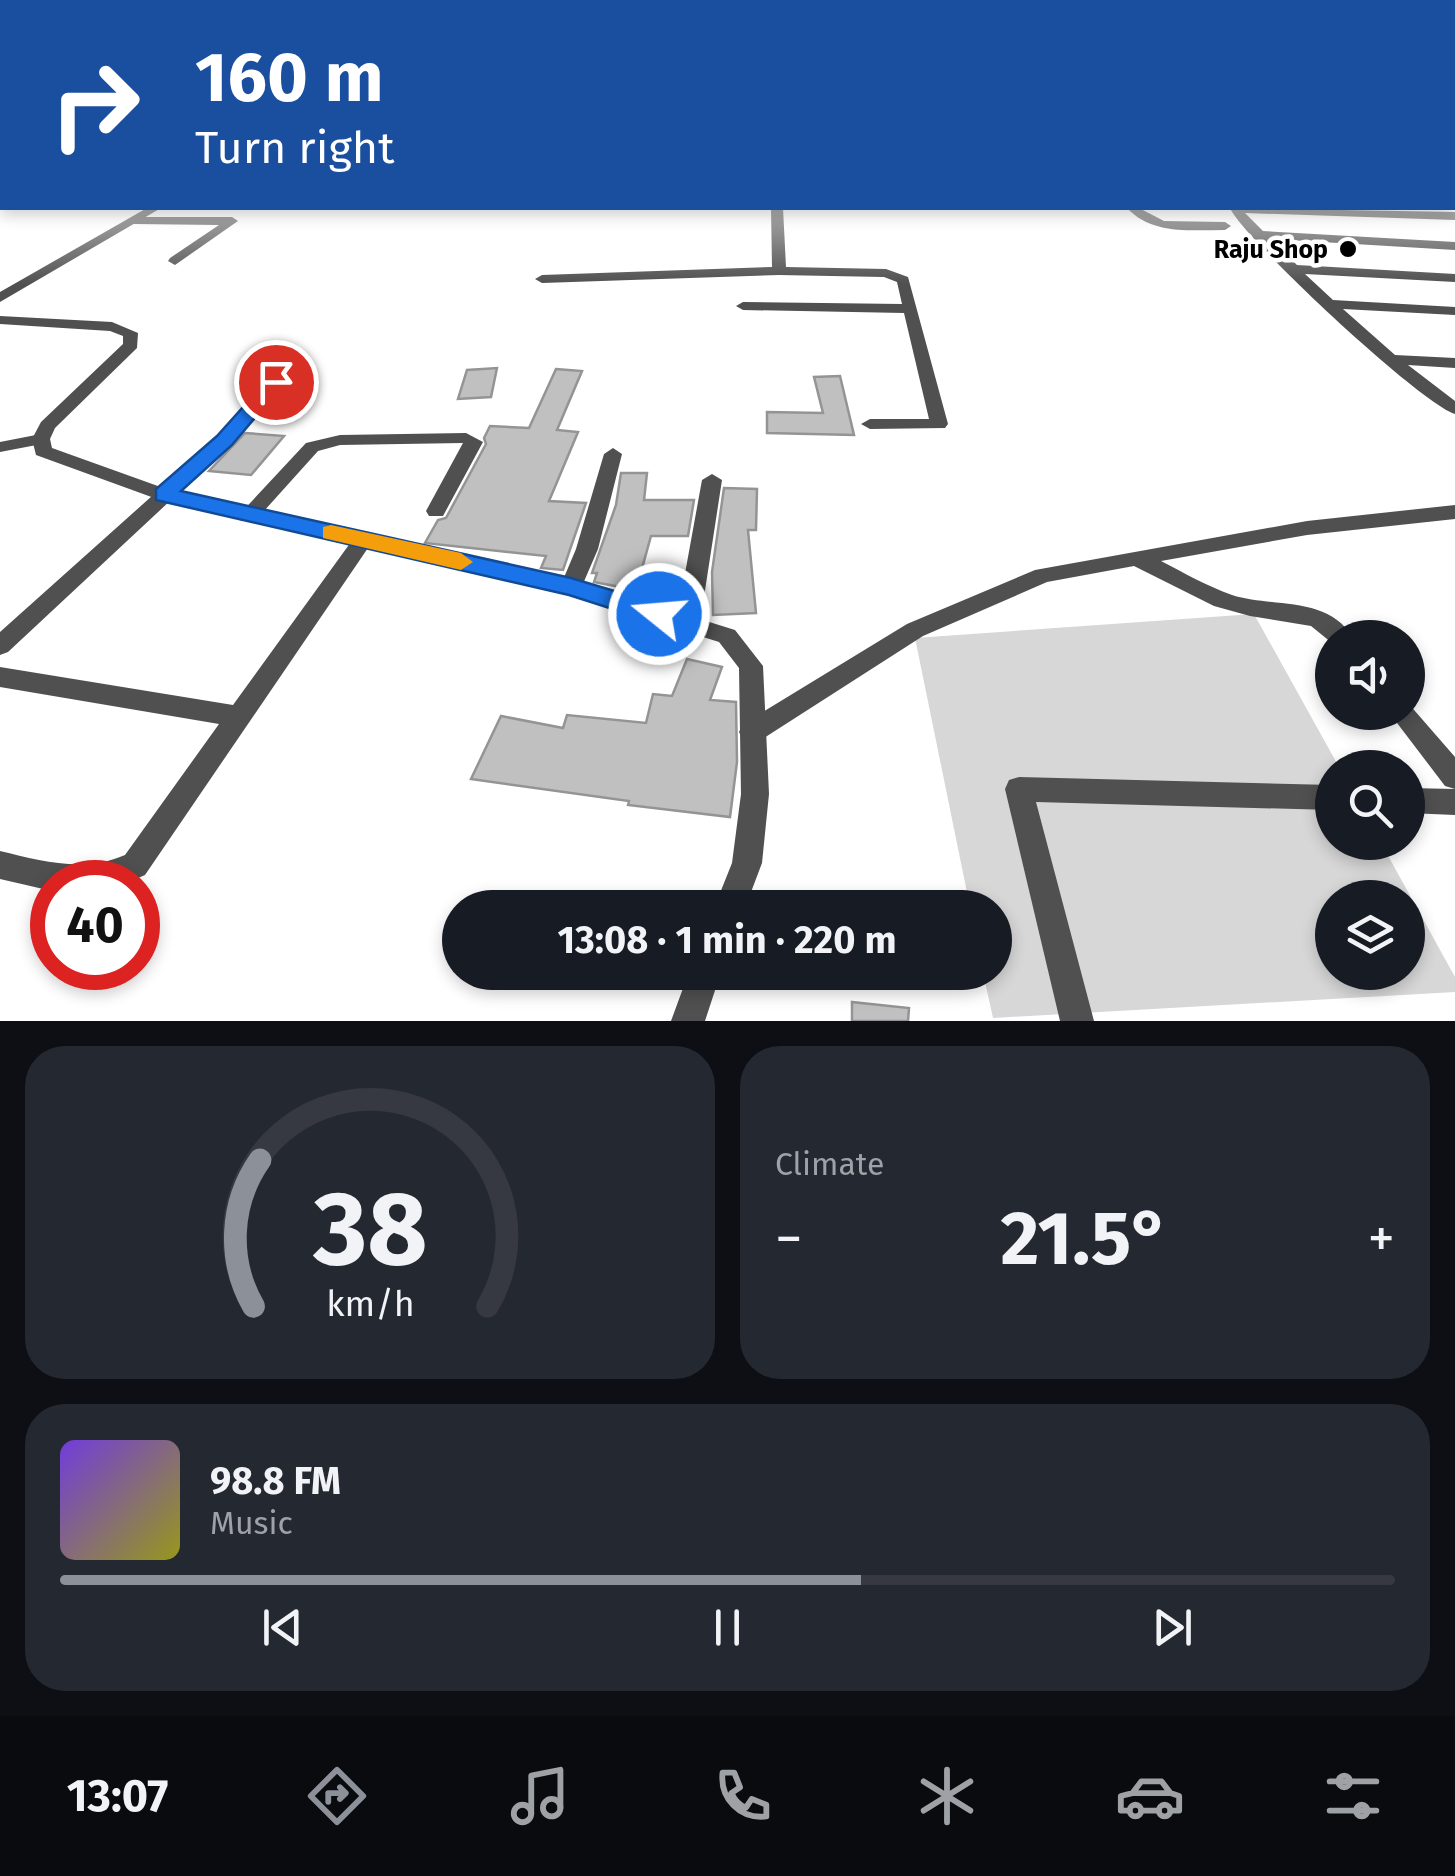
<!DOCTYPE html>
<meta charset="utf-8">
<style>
:root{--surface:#171b24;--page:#242831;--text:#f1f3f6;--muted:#9ea1a6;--line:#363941;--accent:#8c9099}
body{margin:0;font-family:"Fira Sans",sans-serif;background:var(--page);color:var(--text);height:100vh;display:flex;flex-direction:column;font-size:38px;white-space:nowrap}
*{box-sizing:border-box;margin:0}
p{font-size:32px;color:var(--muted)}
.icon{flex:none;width:55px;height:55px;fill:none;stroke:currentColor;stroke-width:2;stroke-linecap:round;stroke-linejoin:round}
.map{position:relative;height:1021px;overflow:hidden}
.drawer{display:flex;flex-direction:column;gap:25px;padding:25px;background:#0d0f14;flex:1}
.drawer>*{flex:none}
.banner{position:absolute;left:0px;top:0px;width:1455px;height:210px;box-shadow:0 5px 15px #0003;background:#1a4fa0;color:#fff;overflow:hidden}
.fabs{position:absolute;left:1315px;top:620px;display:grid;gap:20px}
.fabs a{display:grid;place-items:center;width:110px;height:110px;border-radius:50%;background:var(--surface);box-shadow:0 5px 15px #0003;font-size:50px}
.speed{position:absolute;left:30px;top:860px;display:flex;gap:20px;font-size:50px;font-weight:700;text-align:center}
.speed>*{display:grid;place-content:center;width:130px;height:130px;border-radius:50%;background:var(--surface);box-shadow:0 5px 15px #0003;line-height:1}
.speed .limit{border:15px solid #d22;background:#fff;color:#111}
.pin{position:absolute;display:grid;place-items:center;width:85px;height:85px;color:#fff;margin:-42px;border:5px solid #fff;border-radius:50%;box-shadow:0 2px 10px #0007}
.me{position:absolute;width:110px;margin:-55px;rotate:287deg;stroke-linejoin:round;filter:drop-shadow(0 0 8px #0008)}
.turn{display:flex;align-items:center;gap:35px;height:210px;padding:0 30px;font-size:45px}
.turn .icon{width:130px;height:130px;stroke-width:2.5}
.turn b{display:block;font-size:70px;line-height:85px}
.big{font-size:75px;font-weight:700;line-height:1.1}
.drawer .tile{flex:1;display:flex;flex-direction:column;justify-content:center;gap:15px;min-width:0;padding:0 35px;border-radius:40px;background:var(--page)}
.drawer .dial{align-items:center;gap:0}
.dial svg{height:260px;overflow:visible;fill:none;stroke:var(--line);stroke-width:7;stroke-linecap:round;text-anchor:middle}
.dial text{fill:var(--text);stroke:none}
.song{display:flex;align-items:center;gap:30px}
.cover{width:120px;height:120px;border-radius:15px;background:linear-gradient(135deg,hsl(260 70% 55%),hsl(60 70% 35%))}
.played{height:10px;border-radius:5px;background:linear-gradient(90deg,var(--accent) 60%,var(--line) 60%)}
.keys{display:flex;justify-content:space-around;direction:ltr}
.heat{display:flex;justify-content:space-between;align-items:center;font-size:55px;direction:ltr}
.drawer .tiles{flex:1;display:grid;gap:25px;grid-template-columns:1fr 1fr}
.tile:last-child{grid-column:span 2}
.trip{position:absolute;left:442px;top:890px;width:570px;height:100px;border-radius:50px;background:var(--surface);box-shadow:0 5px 15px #0003;font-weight:700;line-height:100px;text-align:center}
.tabs{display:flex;height:160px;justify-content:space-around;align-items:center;background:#090b0e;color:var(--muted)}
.tabs .icon{width:70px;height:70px}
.tabs .selected{color:var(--accent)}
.tabs b{font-size:45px;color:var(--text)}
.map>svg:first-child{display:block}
</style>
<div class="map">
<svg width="1455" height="1021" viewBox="0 0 1455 1021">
<rect width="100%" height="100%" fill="#fff"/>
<path fill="#d7d7d7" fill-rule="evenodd" d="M1254 614 1339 767 1332 768V842L1381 843 1455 977V992L993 1018 983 973 995 972V908L970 907 915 638ZM1332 898H1408V972H1332Z"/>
<path fill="#c0c0c0" stroke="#949494" stroke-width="2.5" d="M497 368 491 397 458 399 467 370Z
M556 369 582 371 557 430 578 432 549 501 586 503 563 570 541 568 546 556 425 543 438 520 446 518 486 444 484 438 490 426 529 428Z
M840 376 854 435 767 433V412L823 413 814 377Z
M245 433 284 436 251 475 209 471Z
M621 473H647L644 500H694L688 536H651L636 590 594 582 597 573H592L616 505Z
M724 488 757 489 756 530H748L756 613 713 615 712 572Z
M687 659 722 667 710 700 736 702 737 762 730 817 628 805 629 801 471 779 501 716 563 728 567 715 646 723 653 694 672 696Z
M852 1002 909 1008 908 1021H852Z"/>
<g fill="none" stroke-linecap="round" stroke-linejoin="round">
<path fill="#505050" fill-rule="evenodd" d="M1452 141H1455V145H1452Z"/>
<path fill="#505050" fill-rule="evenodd" d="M1452 191H1455V199H1452Z
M771 208H783L786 267 886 269 908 277 948 424 945 428 870 429 861 424 870 419H929L904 313 743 310 736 306 743 302 902 304 897 282 884 277 779 275 542 283 535 279 542 275 772 267Z
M1127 208H1139L1164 221 1225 222 1231 226 1225 230C1191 230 1152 235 1127 208Z
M1230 208 1455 212V220L1245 213 1263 231 1455 242V250L1271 239 1297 265 1455 274V282L1305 274 1333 300 1455 307V315L1343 309 1395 355 1455 358V368L1408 365 1455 401V414C1420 403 1243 238 1230 208Z
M131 217H232L238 221 175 265 168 261 170 258 219 225 135 224 131 223Z
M276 377 284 382 231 444 8 652 0 655V632L219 436 270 378Z
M466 433 483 442 443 516H429L426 511 463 443 340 445 318 451 255 521H241L238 516 306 443 340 435Z
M41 434 50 439 47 443 0 452V442Z
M613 448 622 454 598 549 579 593H563L560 587 576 549 604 454Z
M712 474 722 480 700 623 696 629 688 632 680 629 676 623 702 480Z
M1455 505V519L1307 535 1161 561C1184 573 1207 586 1232 595 1272 608 1328 595 1353 638H1332V643L1311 626 1250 616 1214 606 1134 566 1047 582 923 636 761 740 752 743 743 740 739 732 743 724 907 624 1035 570 1307 521Z
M363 533 373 540 370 545 145 875 129 882H52V891L0 879V851C41 861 84 873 125 855L219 724 0 687V667L233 705 356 535Z
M1408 703 1455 757V789L1445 786 1394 719 1391 712H1408Z
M1019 777 1332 785V810L1036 802 1094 1021H1060L1005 789 1009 780Z
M1408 788 1455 789V815L1408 813Z"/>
<path fill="#505050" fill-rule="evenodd" d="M147 208H161L0 302V292Z
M0 316 112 322 138 333 137 348 55 428 50 439 52 448 169 490 571 579 735 630 763 666 769 794 762 863 745 908H714L732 863 741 794 739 668 719 642 569 595 157 499 36 455 32 439 41 422 123 344V336L110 331 0 324Z
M689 972H721L705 1021H671Z"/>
</g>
<linearGradient id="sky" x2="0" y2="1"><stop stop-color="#8aabca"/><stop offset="0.5" stop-color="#fff"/><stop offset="1" stop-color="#fff" stop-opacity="0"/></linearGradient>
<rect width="1455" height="284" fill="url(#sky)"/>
<path fill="#1a73e8" stroke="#114b97" stroke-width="2.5" d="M269 378 285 382 232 445 181 491 571 578 668 607 672 614 668 621 659 624 569 595 156 500V489L217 436Z"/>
<path fill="#f59e0b" d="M331 525 461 553 473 562 461 570 323 538V527Z"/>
<circle fill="#000" stroke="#fff" stroke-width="4" cx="1348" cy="249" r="10"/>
<g text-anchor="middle" stroke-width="9" stroke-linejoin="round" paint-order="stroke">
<g font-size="25" font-weight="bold" fill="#000" stroke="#fff" text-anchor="end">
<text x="1328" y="258">Raju Shop</text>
</g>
</g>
</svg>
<div class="fabs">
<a><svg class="icon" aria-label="sound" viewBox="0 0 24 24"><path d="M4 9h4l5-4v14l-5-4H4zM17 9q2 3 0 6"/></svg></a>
<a><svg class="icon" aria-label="search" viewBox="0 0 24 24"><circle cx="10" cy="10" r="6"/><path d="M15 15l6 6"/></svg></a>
<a><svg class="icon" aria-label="layers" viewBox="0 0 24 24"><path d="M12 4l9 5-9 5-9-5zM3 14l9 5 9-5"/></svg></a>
</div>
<div class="speed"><div class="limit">40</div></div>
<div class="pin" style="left:276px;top:382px;background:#d93025"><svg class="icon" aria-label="arrive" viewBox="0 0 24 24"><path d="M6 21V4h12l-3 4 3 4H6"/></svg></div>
<svg class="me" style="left:659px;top:614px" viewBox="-20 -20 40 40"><circle r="17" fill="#1a73e8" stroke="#fff" stroke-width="3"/><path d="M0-11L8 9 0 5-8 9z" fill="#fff"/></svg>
<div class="trip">13:08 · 1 min · 220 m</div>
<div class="banner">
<div class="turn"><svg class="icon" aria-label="right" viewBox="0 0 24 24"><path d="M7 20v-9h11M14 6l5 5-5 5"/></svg><div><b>160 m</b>Turn right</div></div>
</div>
</div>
<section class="drawer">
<div class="tiles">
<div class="tile dial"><svg viewBox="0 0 100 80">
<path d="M14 69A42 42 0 1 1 86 69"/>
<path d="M14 69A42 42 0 0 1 16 24" stroke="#8c9099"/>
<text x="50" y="56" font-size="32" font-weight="700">38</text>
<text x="50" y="72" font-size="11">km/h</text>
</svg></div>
<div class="tile"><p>Climate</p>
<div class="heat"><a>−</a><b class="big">21.5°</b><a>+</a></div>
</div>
<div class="tile">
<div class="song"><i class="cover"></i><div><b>98.8 FM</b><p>Music</p></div></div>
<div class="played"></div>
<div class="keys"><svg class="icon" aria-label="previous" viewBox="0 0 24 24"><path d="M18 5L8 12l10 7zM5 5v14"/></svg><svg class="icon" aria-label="pause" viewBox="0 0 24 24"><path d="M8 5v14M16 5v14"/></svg><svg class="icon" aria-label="next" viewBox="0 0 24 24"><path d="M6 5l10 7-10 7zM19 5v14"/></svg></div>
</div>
</div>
</section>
<nav class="tabs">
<b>13:07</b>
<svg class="icon selected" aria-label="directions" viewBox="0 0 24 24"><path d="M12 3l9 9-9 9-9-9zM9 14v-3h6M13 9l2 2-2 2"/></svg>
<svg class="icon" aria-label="music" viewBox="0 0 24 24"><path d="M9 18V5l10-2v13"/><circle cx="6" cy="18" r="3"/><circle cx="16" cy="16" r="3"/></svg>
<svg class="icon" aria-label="phone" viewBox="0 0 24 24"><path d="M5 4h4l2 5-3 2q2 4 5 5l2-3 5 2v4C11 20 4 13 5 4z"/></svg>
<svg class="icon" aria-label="climate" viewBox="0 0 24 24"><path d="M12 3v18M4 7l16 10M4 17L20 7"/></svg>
<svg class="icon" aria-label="car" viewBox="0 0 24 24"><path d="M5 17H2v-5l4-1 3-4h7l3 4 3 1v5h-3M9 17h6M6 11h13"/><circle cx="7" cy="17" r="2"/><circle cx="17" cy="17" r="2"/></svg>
<svg class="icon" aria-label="filters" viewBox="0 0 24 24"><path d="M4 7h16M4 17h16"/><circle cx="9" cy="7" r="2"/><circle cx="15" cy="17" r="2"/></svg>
</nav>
